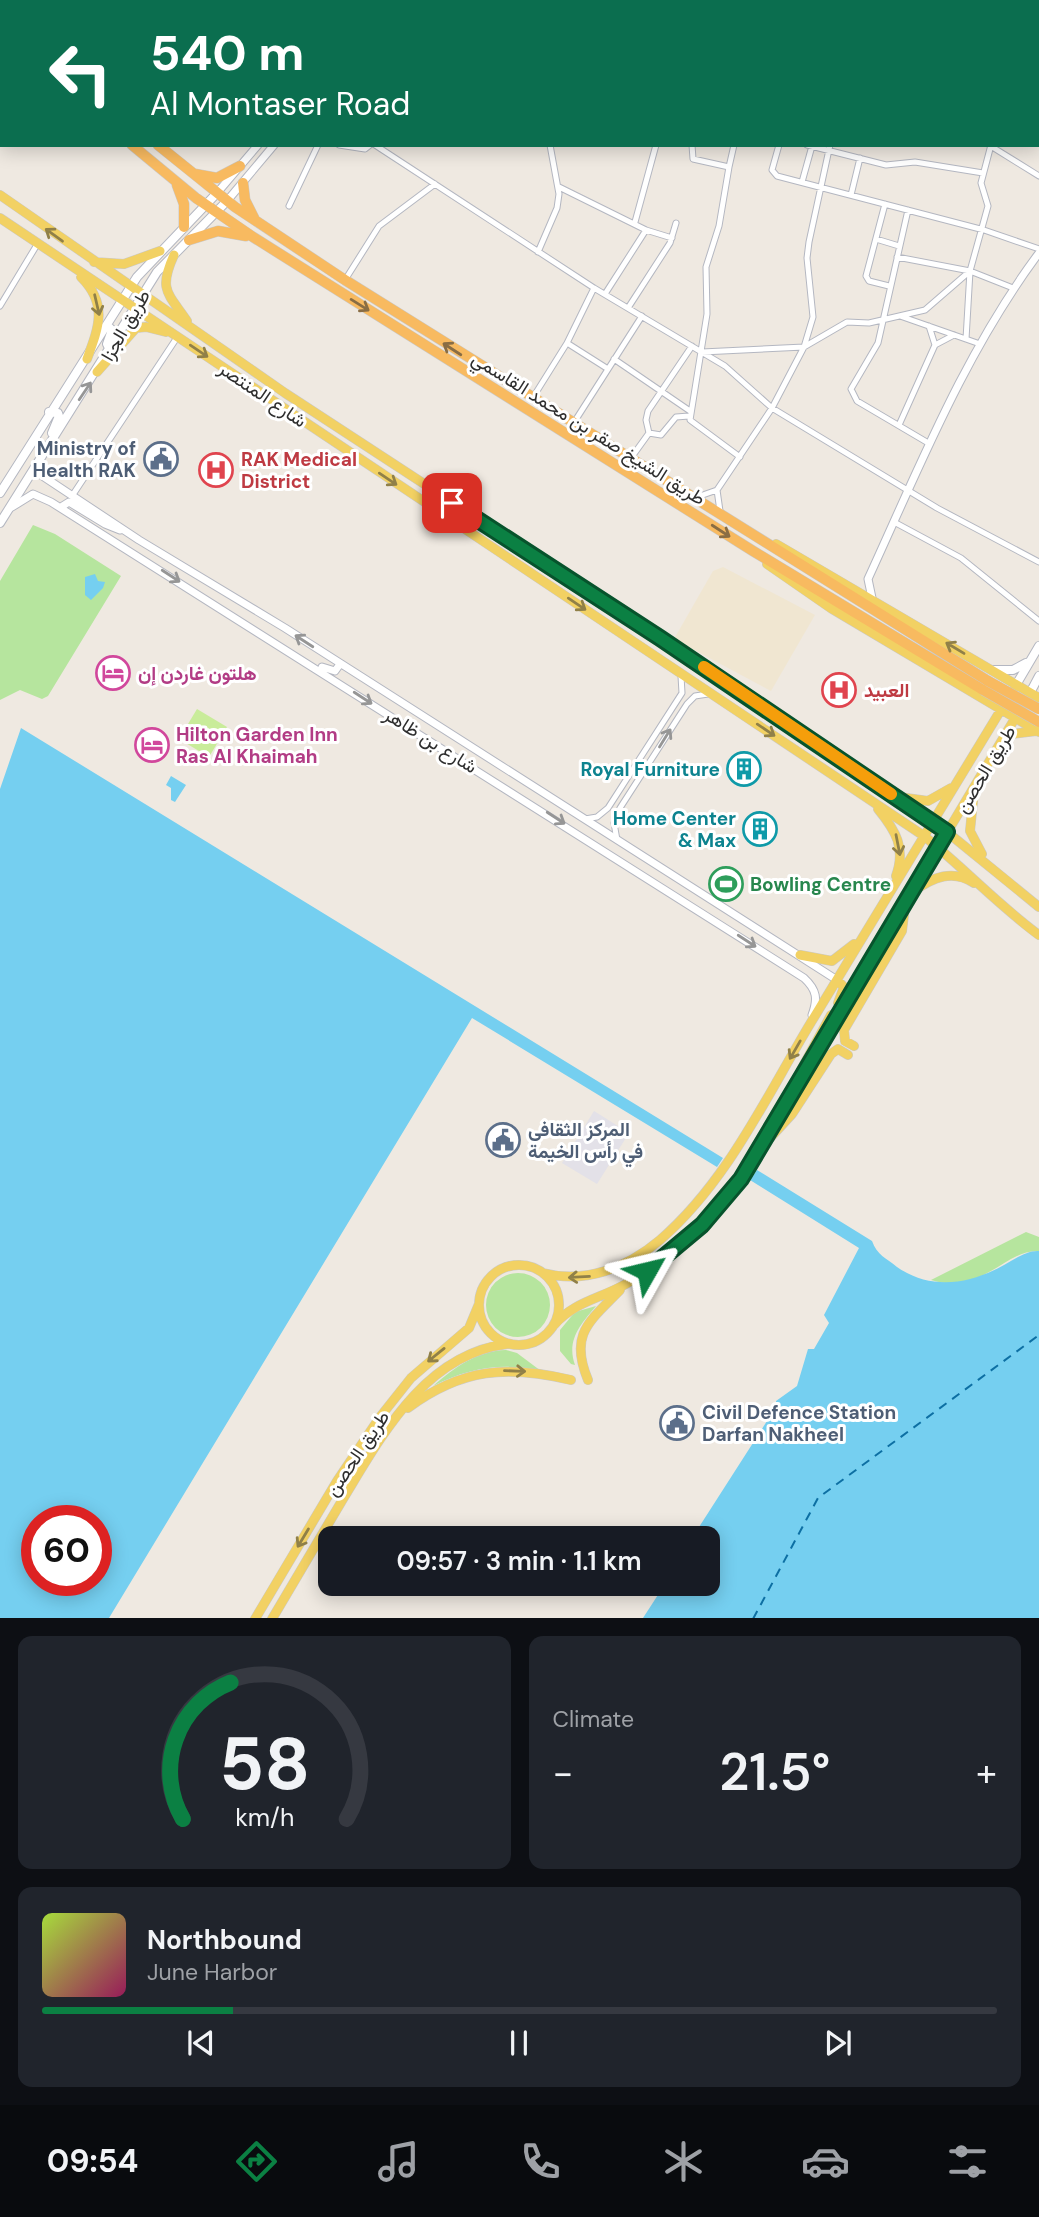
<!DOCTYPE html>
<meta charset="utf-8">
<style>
:root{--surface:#171b24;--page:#20242c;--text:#f1f3f6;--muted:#9ea1a6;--line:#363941;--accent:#0b8043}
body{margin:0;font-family:"DM Sans",Vazirmatn,sans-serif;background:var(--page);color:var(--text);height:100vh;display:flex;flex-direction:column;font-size:26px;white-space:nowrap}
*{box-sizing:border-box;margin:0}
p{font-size:23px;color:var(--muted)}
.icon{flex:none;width:38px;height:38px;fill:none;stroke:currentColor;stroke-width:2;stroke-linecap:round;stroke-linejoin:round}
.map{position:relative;height:1618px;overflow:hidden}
.side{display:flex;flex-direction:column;gap:18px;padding:18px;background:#0d0f14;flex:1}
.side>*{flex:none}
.banner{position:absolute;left:0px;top:0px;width:1040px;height:147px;box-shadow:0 4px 18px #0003;background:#0b6e4f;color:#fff;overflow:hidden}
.speed{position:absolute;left:21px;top:1505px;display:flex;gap:14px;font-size:35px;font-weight:700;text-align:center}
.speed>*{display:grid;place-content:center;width:91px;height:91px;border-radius:50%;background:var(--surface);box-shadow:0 4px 18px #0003;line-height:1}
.speed .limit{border:10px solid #d22;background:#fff;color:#111}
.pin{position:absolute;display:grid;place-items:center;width:60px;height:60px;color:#fff;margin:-30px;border-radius:14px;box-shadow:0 4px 10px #0006}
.me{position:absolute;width:77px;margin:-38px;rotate:53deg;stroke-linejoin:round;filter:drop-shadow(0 0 5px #0008)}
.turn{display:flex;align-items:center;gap:24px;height:147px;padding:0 35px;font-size:32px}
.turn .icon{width:91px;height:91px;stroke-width:2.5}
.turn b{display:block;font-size:49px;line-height:60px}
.big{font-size:52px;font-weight:600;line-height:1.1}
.side .tile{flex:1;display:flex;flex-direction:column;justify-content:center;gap:10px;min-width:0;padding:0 24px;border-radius:14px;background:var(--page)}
.side .dial{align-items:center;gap:0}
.dial svg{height:182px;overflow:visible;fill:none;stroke:var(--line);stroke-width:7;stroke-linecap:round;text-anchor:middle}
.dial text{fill:var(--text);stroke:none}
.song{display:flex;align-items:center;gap:21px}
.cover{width:84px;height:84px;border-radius:10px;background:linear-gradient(135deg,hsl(80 70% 55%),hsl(330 70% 35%))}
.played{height:7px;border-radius:4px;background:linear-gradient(90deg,var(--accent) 20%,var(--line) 20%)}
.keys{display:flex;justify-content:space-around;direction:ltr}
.heat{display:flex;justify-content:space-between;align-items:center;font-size:38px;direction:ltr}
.side .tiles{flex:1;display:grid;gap:18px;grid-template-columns:1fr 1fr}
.tile:last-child{grid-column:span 2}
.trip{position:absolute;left:318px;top:1526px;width:402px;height:70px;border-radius:14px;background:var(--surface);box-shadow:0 4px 18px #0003;font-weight:600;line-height:70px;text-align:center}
.dock{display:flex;height:112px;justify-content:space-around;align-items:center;background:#090b0e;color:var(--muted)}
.dock .icon{width:49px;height:49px}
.dock .selected{color:var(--accent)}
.dock b{font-size:32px;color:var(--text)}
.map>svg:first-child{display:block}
</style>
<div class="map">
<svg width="1039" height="1619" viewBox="0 0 1039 1619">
<rect width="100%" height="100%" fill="#efe9e1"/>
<path fill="#e3e1e8" d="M594 1111 629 1133 597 1184 562 1163Z"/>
<path fill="#f0e6d1" d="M723 567 815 615 771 691 674 639 713 571Z"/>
<path fill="#b6e59e" d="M33 525 55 534 121 576 48 696 42 699 20 690 0 700V581Z
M1026 1232 1039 1237V1251C1005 1249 982 1296 931 1280Z
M486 1305a32 32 0 1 1 64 0a32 32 0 1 1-64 0Z
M596 1306C581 1324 566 1340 575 1365L571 1364 560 1351V1330L575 1312Z
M506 1350 517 1353 541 1371C502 1362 469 1368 433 1386 455 1367 477 1351 506 1350Z"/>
<path fill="#c9ec9a" d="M197 709 227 727 209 757 179 739Z"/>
<path fill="#75cff0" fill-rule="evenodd" d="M95 574 98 581 105 582 103 588 91 600 85 595V577Z
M21 728 723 1158 717 1167 472 1018 109 1618H0V789ZM37 1521H96V1580H37Z
M171 776 186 785 175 802 171 800V788L166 785Z
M757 1170 872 1241C877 1255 886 1258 897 1267 932 1291 970 1284 1004 1265 1015 1259 1027 1250 1039 1251V1618H643L665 1584H709V1538H692L776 1407V1401L797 1386 808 1349H814L829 1323 824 1315 859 1248 750 1180Z"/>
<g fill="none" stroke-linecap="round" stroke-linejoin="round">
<path stroke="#0d6fa3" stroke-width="2" stroke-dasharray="9 7" stroke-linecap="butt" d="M753 1619 818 1498 1039 1335"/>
<g stroke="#b4b7c1" stroke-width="7">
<path id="minor" d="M180 0 182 2
M195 0 197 2
M316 0 317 2
M574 0 575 2
M815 0V2
M76 2 78 0
M524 2 527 0
M753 2 754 0
M892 2 894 0
M967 2 968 0
M1021 2V0
M0 38 2 36
M1038 69 1039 70
M1038 117 1039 118
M339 145 365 149 370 145
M375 145 594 288 725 366 772 408 937 508 1039 562
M692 145 693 159 729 167 719 226 706 267 707 314 690 420 740 457
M779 145 772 170 777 176 984 230 1039 249
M807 145 886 165 915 162 983 173
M989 145 1039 176
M729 167 734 145
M802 182 812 146
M559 187 646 230 672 238
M851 195 860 158
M885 204 866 276 869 281 889 286
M289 206 318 145
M908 210 878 343 851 389 857 401 930 444
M635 222 656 145
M876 239 899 246
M538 252 557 208 559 194 550 145
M897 257 970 271 1013 288
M345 280 379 226 435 184
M605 294 646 230
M0 306 38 243
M628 308 670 243 676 223
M900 316 980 344
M929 326 935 345
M966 339 970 271 988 206 981 183 991 145
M567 343 608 369
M702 352 804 347 847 322 869 323 925 310 970 271
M614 359 690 411
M532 399 567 343 594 288
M573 424 642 316
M899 425 935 345 954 335
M649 433 661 435 676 417 689 416
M631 458 649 433 646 420 648 411 692 346
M717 490 720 511
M72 496 178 336
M697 497 717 490 772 408 804 347 813 317 807 258 809 242 830 145
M894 522 961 558 1039 621
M585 819 597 817 608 808 682 693 681 676
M617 840 614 823 620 808 687 704 695 696 708 694"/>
</g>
<g stroke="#b4b7c1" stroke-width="9">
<path id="tertiary" d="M366 2 367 0
M382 2 383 0
M217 193 258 145
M227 201 274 145
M36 465 41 475 139 540 285 628 837 980
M12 507 33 494 51 502 804 978C817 990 818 999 812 1015
M61 507 69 502 105 524 120 530
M872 598 868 579C919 468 965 352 1039 253
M322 667 335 671 340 664"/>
</g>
<g stroke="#b4b7c1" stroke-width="10">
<path id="secondary" d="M107 325 112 330 107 344 110 350
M49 412 58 413 59 416 52 433
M0 493 137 277 217 193
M0 523 157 272 227 201
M992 670H1013L1026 663
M1016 685 1039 646
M1030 693 1039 676"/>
</g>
<g stroke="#c9c9c9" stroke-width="10">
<path id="primary" d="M0 195 285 393 660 638 947 832 1039 907
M0 218 924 836C964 868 998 905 1039 935
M174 255C158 290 168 293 187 321
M94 262 124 264 160 251
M81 277C108 304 99 327 87 359
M97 372 136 328 146 327 166 332
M776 544 1039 698
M767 564 832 609 1039 732
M1003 741 1012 734 1036 731
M974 791 970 831 982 854
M899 797 928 801 951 788
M878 809C896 831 906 848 896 876
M914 891C933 877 953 869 974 883
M800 955 832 961 854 944
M837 980 844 987 838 1003
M854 1046 845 1041 844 1030 902 931 905 906
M801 1070 831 1015
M770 1138 792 1114 831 1054 838 1049 848 1055
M479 1305a40 40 0 1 1 80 0a40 40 0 1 1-80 0Z
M543 1273C585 1284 627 1268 660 1240 727 1182 765 1099 810 1024 879 911 948 798 1016 685
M554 1325C574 1302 599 1299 624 1285 672 1261 709 1221 741 1179L1030 693
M588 1380C569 1334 589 1322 620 1290
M408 1408C462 1368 507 1365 571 1380
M255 1619 337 1481 380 1417 411 1378 469 1328 479 1304
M272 1619C296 1579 319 1539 343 1499 382 1435 425 1354 507 1344"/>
</g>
<g stroke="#c9c9c9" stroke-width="11">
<path id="trunk" d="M2 0 4 2
M0 20 2 21
M132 145 196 198 253 237 753 551 983 690
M158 145 235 207 345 280 988 681
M195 174 217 178 240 166
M243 183 245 200 254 218
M177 185 184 204V227
M189 240 218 231 246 236"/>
</g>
<use href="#minor" stroke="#fff" stroke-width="5"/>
<use href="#tertiary" stroke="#fff" stroke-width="7"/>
<use href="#secondary" stroke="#fff" stroke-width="8"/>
<use href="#primary" stroke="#f2d163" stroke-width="9"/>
<use href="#trunk" stroke="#f8ba60" stroke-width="10"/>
<g stroke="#c9c9c9" stroke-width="11" stroke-linecap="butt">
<path id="trunk-bridge" d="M988 681 1039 709
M983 690 1039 722"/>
</g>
<use href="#trunk-bridge" stroke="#f8ba60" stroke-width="10"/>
</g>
<defs><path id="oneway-shaft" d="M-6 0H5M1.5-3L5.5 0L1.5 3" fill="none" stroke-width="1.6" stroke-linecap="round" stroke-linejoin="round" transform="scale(1.75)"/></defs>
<g stroke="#908048">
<use href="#oneway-shaft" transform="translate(54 235) rotate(-144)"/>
<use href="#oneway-shaft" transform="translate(97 305) rotate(77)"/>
<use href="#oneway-shaft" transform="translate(199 351) rotate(34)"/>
<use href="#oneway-shaft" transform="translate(388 479) rotate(34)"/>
<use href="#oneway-shaft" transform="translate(577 604) rotate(34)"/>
<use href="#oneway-shaft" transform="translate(955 648) rotate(-149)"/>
<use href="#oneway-shaft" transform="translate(766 730) rotate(34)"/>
<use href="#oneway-shaft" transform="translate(898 845) rotate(79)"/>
<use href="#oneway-shaft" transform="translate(795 1050) rotate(120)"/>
<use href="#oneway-shaft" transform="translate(579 1277) rotate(177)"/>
<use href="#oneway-shaft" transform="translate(436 1355) rotate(141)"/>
<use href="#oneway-shaft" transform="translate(515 1371) rotate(2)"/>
<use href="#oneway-shaft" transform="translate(303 1538) rotate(121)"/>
</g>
<g stroke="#896d44">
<use href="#oneway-shaft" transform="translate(360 305) rotate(32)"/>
<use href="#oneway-shaft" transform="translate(452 349) rotate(-147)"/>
<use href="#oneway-shaft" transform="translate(721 531) rotate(33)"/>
</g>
<g stroke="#969696">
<use href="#oneway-shaft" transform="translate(85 391) rotate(-56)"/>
<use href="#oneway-shaft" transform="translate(171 576) rotate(33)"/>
<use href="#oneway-shaft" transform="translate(304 641) rotate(-147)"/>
<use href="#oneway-shaft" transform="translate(363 698) rotate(33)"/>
<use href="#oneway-shaft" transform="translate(665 738) rotate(-58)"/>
<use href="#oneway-shaft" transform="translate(556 818) rotate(33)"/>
<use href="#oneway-shaft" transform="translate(747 941) rotate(33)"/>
</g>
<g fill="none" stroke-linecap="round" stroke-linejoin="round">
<g stroke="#07532c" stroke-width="18">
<path id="route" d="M452 503 660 638 947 832 741 1179 702 1225 647 1271"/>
</g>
<use href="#route" stroke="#0b8043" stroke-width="12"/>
<path stroke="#f59e0b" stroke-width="12" d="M704 667 891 794"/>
</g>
<defs>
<g id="civic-ring" transform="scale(1.75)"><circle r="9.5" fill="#fff" stroke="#5c6f8a" stroke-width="1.5"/><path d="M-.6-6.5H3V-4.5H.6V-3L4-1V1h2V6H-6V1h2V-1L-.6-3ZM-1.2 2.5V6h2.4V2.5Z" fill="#5c6f8a"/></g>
<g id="hospital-ring" transform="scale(1.75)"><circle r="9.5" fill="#fff" stroke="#e0444e" stroke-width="1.5"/><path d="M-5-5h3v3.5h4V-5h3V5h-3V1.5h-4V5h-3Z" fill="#e0444e"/></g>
<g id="hotel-ring" transform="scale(1.75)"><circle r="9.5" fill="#fff" stroke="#d1479c" stroke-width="1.5"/><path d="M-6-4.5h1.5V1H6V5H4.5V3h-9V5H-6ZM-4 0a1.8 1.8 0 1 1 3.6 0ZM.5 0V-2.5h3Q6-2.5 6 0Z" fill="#d1479c"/></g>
<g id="building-ring" transform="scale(1.75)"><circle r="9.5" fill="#fff" stroke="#0f9aa8" stroke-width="1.5"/><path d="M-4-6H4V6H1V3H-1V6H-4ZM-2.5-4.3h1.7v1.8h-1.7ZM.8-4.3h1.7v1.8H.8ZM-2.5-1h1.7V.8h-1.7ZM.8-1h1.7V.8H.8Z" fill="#0f9aa8"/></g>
<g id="stadium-ring" transform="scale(1.75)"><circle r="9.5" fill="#fff" stroke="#2e9e5b" stroke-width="1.5"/><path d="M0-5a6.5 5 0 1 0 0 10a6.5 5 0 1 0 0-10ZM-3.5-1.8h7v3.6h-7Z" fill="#2e9e5b"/></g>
</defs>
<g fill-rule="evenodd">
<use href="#civic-ring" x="161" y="459"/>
<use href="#hospital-ring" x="216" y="470"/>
<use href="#hotel-ring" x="113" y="673"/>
<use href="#hospital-ring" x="839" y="690"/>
<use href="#hotel-ring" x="152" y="745"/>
<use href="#building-ring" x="744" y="769"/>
<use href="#building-ring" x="760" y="829"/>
<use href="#stadium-ring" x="726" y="884"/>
<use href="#civic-ring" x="503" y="1140"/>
<use href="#civic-ring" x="677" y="1423"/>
</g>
<g text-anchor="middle" stroke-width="6" stroke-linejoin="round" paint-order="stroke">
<g font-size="19" fill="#2e2e2e" stroke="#fff">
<text transform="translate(125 325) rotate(-60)" y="7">طريق الجزا</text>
<text transform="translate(263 394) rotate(34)" y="7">شارع المنتصر</text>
<text transform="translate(589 428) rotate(32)" y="7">طريق الشيخ صقر بن محمد القاسمي</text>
<text transform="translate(431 740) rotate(32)" y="7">شارع بن ظاهر</text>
<text transform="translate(985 769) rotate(-59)" y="7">طريق الحصن</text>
<text transform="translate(357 1453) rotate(-56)" y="7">طريق الحصن</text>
</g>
<g font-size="19" font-weight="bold" fill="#4e5e75" stroke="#fff" text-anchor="start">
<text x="136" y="455" text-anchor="end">Ministry of<tspan x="136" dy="22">Health RAK</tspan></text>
<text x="528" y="1136">المركز الثقافي<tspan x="528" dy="22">في رأس الخيمة</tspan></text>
<text x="702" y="1419">Civil Defence Station<tspan x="702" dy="22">Darfan Nakheel</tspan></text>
</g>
<g font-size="19" font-weight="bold" fill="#be3a42" stroke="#fff" text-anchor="start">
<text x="241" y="466">RAK Medical<tspan x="241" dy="22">District</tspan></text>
<text x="864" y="697">العبيد</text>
</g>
<g font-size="19" font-weight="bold" fill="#b23c85" stroke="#fff" text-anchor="start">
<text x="138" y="680">هلتون غاردن إن</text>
<text x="176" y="741">Hilton Garden Inn<tspan x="176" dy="22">Ras Al Khaimah</tspan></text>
</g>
<g font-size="19" font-weight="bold" fill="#0d838f" stroke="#fff" text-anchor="end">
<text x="720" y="776">Royal Furniture</text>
<text x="736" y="825">Home Center<tspan x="736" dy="22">&amp; Max</tspan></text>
</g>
<g font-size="19" font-weight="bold" fill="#27864d" stroke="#fff" text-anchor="start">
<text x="750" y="891">Bowling Centre</text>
</g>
</g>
</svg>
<div class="speed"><div class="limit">60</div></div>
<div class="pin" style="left:452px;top:503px;background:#d93025"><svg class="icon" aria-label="arrive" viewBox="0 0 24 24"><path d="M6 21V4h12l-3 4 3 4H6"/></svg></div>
<svg class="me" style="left:647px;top:1271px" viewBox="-20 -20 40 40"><path d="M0-17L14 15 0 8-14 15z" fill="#0b8043" stroke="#fff" stroke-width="4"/></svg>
<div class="trip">09:57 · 3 min · 1.1 km</div>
<div class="banner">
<div class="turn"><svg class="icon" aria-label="left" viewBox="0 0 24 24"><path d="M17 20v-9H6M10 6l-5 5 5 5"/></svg><div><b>540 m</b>Al Montaser Road</div></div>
</div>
</div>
<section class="side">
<div class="tiles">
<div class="tile dial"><svg viewBox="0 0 100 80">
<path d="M14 69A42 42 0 1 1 86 69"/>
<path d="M14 69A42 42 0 0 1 35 9" stroke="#0b8043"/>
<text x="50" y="56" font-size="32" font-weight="700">58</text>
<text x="50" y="72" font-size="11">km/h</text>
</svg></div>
<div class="tile"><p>Climate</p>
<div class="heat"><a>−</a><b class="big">21.5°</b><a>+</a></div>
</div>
<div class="tile">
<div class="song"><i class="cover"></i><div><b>Northbound</b><p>June Harbor</p></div></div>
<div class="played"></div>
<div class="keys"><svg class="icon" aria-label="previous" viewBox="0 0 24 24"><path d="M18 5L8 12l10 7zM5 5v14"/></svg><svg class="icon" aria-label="pause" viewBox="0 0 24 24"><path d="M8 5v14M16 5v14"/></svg><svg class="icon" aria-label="next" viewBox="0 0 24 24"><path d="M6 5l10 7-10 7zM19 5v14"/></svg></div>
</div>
</div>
</section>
<nav class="dock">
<b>09:54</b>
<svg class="icon selected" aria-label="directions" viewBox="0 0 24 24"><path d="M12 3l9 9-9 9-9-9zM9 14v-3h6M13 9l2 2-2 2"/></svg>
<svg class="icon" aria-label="music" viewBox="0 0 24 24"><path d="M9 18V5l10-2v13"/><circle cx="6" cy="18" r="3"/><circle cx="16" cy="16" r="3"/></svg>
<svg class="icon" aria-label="phone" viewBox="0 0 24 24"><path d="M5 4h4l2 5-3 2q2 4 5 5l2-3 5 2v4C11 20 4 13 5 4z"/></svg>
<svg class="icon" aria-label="climate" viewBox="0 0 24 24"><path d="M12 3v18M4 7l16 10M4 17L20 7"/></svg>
<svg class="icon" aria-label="car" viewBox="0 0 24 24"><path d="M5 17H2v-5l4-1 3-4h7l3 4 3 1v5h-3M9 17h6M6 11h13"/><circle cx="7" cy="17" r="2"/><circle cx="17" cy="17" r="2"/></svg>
<svg class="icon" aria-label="filters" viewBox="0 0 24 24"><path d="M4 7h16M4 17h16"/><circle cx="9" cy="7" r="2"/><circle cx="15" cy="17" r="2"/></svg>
</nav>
